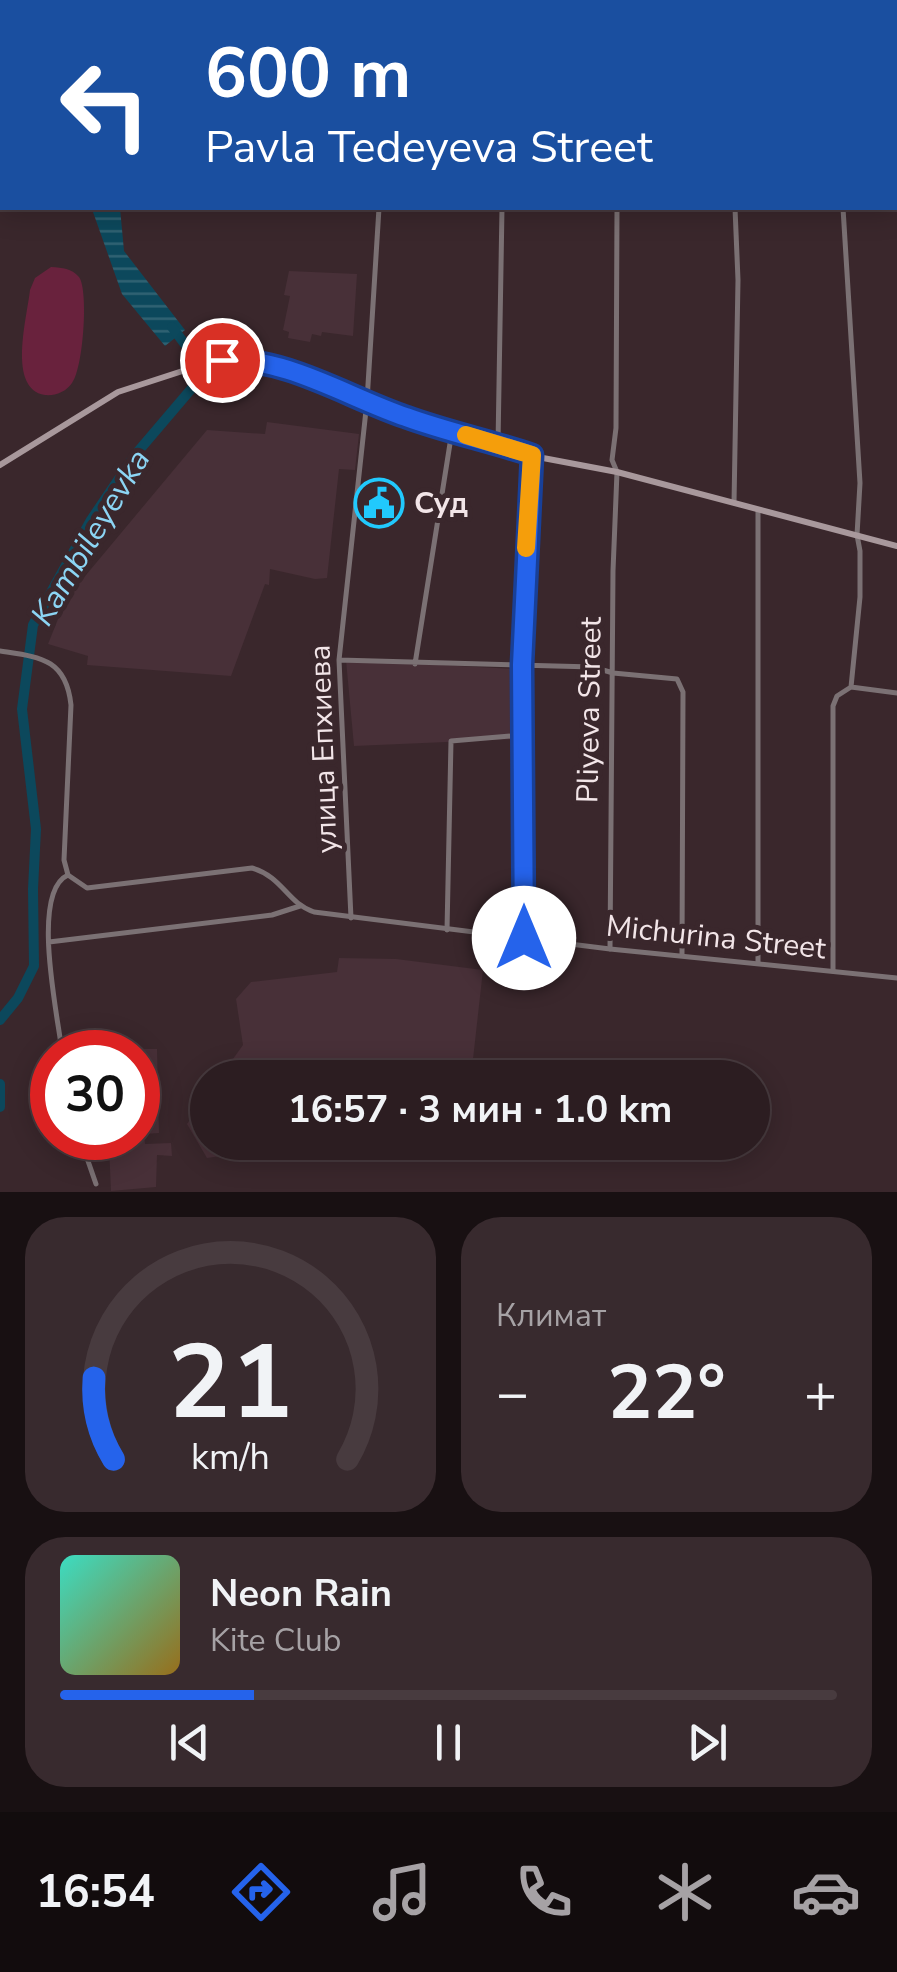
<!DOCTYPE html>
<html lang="ru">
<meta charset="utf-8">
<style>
:root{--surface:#2c1d21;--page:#382a2e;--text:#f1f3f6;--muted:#a6a2a5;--line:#483b3f;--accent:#2563eb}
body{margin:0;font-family:"Nunito Sans",sans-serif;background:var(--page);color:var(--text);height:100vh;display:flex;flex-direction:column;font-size:38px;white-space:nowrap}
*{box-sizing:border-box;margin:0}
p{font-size:32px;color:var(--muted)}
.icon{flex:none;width:55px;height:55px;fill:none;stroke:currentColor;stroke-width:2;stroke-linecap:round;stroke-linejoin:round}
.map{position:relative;height:1192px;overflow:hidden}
.side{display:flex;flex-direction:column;gap:25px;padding:25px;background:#181012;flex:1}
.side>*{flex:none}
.guide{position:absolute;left:0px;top:0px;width:898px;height:210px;box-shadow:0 5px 25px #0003,0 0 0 2px var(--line);background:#1a4fa0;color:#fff;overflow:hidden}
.speed{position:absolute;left:30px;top:1030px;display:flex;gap:20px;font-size:50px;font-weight:700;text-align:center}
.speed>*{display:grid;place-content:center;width:130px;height:130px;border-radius:50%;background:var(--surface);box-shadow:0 5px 25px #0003,0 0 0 2px var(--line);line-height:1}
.speed .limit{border:15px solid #d22;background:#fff;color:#111}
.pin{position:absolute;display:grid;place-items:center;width:85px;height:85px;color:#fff;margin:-42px;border:5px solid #fff;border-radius:50%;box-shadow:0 2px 10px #0007}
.me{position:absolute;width:110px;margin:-55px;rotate:0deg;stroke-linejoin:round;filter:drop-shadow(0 0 8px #0008)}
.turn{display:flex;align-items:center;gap:35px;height:210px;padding:0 40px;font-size:45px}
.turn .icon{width:130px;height:130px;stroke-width:2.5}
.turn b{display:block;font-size:70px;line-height:85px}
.big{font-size:75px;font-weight:700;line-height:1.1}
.side .tile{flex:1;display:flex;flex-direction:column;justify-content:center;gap:15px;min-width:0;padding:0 35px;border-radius:40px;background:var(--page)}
.side .dial{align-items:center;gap:0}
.dial svg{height:260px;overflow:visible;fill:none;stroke:var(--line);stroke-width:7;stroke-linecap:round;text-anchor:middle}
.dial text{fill:var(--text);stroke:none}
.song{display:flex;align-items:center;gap:30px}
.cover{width:120px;height:120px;border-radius:15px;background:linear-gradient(135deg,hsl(170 70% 55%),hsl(40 70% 35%))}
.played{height:10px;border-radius:5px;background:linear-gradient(90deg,var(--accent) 25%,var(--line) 25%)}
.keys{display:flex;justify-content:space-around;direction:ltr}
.heat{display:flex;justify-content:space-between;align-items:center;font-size:55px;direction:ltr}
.side .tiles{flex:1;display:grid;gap:25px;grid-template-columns:1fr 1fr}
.tile:last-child{grid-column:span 2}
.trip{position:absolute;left:190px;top:1060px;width:580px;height:100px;border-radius:50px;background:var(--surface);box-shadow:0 5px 25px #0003,0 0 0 2px var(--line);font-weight:700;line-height:100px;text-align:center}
.dock{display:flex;height:160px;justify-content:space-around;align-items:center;background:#120c0d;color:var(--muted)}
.dock .icon{width:70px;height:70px}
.dock .active{color:var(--accent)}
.dock b{font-size:45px;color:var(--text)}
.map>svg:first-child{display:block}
</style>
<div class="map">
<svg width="897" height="1192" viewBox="0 0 897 1192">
<defs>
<pattern id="water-rules" width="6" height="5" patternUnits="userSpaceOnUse" patternTransform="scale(2.5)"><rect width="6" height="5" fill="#0c485c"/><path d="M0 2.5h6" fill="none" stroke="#306273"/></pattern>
</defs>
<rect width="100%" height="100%" fill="#3a272c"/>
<path fill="#483038" d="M289 271 357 274 353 336 322 332 321 336 312 334 310 342 288 338 289 332 283 330 290 296 284 295Z
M267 422 359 434 355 470 339 469 327 578 315 579 270 569 269 585 265 584 231 676 87 665 88 656 48 644 66 599 207 430 265 434Z
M346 660 516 669 515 739 354 746Z
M339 958 396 959 483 970 471 1077H220L243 1045 236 999 251 982 337 972Z
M95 1049H157L159 1133 144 1134 145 1144 171 1143 172 1156 157 1155 156 1187 111 1191 109 1146 119 1145 107 1144 106 1138H138V1052H96Z
M207 1095 208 1142 463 1143 462 1152 285 1147 207 1158 187 1124Z"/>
<path fill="#69223d" d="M51 267C63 268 71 268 79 277 89 291 83 370 72 383 66 392 55 396 45 395 7 389 27 318 30 290L35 278Z"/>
<path fill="url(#water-rules)" d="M94 208H120L124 251 185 330 165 346 122 294 93 212Z"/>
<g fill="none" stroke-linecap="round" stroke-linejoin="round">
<path stroke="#0c485c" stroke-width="10" d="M0 1020 18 998 34 966 33 889 36 829 22 709 33 625 91 520 135 455 198 381 190 351 172 327
M0 1084V1107"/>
<path stroke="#7b7174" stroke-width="5" d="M615 0V2
M75 2 76 0
M843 2V0
M0 79H2
M895 200H897
M452 208H541
M498 444 502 208
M734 503 738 280 735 208
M339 660 593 667 613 673 677 679 683 692 682 955
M415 664 452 431
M851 687 897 693
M351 918 339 660 367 401
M447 930 451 741 523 735
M524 938 523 665 532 455
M49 942 272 915 300 906
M610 949 613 571 617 472 612 460 616 428 617 208
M758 963V510
M833 971V706L837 696 851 687 860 597V551L857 535 860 483 843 208
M62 1052C58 1016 30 892 68 875
M80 1138 96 1184"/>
<path stroke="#7b7174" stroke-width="5" d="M381 2V0
M367 401 379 208
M0 651C39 657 66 658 71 705L64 860 68 875 87 888 252 868C283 877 287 903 314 912L610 949 897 978"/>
<path stroke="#a8989c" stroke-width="6" d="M0 465 118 392 204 364 246 359 322 382 405 417 543 458 617 472 897 546"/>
</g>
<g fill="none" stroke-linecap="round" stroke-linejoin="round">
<g stroke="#184099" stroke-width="25">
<path id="route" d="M222 360C286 357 347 397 406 417 447 432 490 441 532 455L522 665 524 938"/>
</g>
<use href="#route" stroke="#2563eb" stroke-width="18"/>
<path stroke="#f59e0b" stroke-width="18" d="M466 435 532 455 526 548"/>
</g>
<defs>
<g id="civic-ring" transform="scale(2.5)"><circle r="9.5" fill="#3a272c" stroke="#21c9fd" stroke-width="1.5"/><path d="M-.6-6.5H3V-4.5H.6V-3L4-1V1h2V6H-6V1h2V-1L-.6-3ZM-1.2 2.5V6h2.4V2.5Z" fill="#21c9fd"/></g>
</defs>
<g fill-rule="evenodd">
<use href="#civic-ring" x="379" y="503"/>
</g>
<g text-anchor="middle" stroke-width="10" stroke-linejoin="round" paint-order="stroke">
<g font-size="30" font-weight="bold" fill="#f2e5e8" stroke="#3a272c" text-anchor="start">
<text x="414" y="513">Суд</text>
</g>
<g font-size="30" fill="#f2e5e8" stroke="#3a272c">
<text transform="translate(589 710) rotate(-89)" y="10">Pliyeva Street</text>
<text transform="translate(323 749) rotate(-92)" y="10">улица Епхиева</text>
<text transform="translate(716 937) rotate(6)" y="10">Michurina Street</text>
</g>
<g font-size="32" font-style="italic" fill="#8cd5f4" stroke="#3a272c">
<text transform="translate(90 537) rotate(-59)" y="11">Kambileyevka</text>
</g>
</g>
</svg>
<div class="speed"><div class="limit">30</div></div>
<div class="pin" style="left:222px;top:360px;background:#d93025"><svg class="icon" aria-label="arrive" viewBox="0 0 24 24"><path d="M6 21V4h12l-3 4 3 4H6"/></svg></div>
<svg class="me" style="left:524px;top:938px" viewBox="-20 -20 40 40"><circle r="19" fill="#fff"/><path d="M0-13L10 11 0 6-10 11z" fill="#2563eb"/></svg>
<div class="trip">16:57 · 3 мин · 1.0 km</div>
<div class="guide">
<div class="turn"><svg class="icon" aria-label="left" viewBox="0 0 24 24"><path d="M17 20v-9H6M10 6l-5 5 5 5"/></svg><div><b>600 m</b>Pavla Tedeyeva Street</div></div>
</div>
</div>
<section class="side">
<div class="tiles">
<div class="tile dial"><svg viewBox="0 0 100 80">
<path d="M14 69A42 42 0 1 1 86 69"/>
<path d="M14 69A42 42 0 0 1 8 44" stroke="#2563eb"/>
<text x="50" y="56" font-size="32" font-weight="700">21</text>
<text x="50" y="72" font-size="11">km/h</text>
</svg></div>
<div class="tile"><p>Климат</p>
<div class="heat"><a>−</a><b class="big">22°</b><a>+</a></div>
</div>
<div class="tile">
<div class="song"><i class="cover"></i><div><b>Neon Rain</b><p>Kite Club</p></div></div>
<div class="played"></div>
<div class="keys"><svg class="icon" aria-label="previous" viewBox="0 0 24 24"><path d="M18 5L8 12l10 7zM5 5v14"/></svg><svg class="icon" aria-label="pause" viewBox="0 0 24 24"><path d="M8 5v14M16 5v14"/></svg><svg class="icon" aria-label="next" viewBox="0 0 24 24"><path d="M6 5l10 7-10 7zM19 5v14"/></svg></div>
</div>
</div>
</section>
<nav class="dock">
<b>16:54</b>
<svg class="icon active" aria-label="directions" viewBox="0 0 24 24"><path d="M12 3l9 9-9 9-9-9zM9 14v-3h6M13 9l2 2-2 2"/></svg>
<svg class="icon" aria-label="music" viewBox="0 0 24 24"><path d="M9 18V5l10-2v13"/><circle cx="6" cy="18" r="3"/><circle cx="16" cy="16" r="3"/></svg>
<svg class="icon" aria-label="phone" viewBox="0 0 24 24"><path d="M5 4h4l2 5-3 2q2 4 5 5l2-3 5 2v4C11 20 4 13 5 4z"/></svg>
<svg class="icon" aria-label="climate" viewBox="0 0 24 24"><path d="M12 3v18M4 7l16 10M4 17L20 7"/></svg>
<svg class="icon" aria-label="car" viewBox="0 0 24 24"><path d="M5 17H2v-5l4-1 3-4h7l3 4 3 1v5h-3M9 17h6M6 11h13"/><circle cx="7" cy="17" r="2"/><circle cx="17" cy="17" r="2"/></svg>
</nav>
